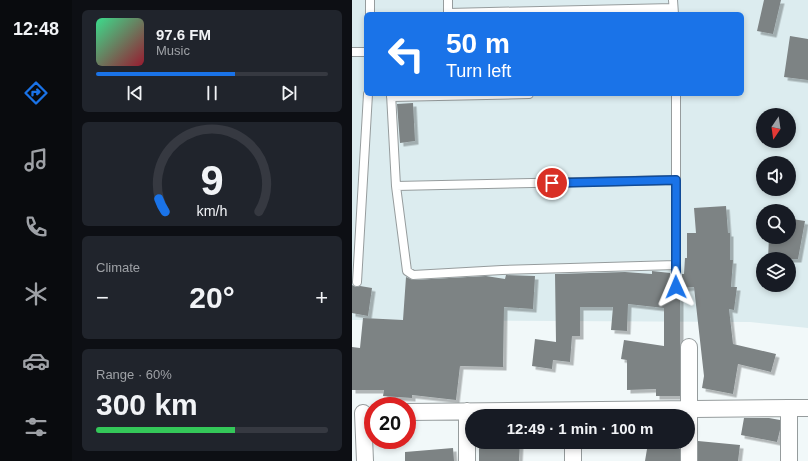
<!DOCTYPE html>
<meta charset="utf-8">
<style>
:root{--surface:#171b24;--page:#20242c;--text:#f1f3f6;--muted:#9ea1a6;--line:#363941;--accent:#1a73e8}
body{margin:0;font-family:Helvetica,sans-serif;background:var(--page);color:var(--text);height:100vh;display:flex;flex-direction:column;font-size:15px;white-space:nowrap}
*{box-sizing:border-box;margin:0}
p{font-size:13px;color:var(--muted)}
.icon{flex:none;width:22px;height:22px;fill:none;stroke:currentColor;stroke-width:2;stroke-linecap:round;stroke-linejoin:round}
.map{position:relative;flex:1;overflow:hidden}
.details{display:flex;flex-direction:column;gap:10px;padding:10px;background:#0d0f14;width:280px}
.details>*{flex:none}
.top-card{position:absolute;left:12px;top:12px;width:380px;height:84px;border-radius:6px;box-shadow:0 2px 6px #0003;background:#1a73e8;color:#fff;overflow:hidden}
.needle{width:26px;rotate:193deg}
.buttons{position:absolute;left:404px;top:108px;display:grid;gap:8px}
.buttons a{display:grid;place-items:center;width:40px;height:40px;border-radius:50%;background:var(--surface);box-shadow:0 2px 6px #0003;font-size:20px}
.speed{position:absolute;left:12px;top:397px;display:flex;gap:8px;font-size:20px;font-weight:700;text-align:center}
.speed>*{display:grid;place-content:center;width:52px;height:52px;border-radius:50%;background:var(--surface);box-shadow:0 2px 6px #0003;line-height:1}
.speed .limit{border:6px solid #d22;background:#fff;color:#111}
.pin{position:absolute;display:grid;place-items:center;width:34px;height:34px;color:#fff;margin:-17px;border:2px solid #fff;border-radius:50%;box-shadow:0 1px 4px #0007}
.me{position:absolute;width:44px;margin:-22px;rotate:359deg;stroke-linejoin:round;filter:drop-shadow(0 0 3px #0008)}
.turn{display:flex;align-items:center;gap:14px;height:84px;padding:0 16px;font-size:18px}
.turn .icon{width:52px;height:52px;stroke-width:2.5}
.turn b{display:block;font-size:28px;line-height:34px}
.big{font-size:30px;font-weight:800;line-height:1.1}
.details .card{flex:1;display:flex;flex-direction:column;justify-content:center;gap:6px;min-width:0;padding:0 14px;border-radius:6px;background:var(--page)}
.details .dial{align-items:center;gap:0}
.dial svg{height:104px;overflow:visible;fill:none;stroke:var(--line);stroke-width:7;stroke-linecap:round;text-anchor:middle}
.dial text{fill:var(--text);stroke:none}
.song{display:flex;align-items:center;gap:12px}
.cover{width:48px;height:48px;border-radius:6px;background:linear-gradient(135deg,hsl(150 70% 55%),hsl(350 70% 35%))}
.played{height:4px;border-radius:2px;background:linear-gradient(90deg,var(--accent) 60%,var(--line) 60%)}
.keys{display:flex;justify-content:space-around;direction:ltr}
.heat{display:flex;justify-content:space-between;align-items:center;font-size:22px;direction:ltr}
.charge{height:6px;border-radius:3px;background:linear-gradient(90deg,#34c759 60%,var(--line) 0)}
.trip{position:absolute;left:113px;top:409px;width:230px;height:40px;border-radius:20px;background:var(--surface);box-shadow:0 2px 6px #0003;font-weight:800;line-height:40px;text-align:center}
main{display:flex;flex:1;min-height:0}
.tabs{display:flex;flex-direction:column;width:72px;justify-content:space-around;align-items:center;background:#090b0e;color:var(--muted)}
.tabs .icon{width:28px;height:28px}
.tabs .selected{color:var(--accent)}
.tabs b{font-size:18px;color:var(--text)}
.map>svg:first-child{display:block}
</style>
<main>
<nav class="tabs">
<b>12:48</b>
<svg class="icon selected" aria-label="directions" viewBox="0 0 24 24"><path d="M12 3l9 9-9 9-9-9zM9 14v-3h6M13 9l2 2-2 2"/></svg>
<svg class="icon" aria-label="music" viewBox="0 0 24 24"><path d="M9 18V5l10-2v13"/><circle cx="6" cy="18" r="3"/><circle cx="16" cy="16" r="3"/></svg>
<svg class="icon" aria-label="phone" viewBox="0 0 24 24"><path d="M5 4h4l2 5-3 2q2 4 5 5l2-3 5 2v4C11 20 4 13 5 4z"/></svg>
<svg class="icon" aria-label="climate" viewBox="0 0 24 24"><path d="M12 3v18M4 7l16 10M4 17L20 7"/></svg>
<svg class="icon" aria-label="car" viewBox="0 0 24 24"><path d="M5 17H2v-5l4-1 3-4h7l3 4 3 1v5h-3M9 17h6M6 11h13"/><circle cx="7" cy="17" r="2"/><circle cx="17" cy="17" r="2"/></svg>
<svg class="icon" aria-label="filters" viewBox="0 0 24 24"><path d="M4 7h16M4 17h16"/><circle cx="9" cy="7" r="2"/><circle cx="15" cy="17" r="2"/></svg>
</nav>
<section class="details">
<div class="card">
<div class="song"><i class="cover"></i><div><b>97.6 FM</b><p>Music</p></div></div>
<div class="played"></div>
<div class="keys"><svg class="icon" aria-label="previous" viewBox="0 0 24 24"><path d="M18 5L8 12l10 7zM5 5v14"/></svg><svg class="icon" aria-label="pause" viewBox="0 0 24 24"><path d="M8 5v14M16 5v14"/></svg><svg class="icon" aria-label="next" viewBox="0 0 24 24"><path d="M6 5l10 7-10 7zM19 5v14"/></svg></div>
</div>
<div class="card dial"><svg viewBox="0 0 100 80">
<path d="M14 69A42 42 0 1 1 86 69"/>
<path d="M14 69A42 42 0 0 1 9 59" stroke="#1a73e8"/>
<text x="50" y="56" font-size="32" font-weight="700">9</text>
<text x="50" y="72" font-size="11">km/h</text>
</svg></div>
<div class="card"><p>Climate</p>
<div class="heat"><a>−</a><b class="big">20°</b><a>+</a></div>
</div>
<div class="card"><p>Range · 60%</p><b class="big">300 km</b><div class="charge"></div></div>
</section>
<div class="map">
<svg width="456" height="461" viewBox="0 0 456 461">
<defs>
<filter id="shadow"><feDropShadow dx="3.5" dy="3.5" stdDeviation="0" flood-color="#0004"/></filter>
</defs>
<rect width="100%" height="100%" fill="#f1f8f9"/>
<path fill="#dcecef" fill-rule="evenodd" d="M0 0H456V328L398 322 0 320ZM14 14H390V94H14ZM411 115H437V141H411ZM411 163H437V189H411ZM411 211H437V237H411ZM411 259H437V285H411Z"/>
<path fill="#7d8384" filter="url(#shadow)" d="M412 0H429L421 34 405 31Z
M438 36 456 39V80L432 77Z
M61 103 63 141 48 143 45 104Z
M374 206 376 233H378V260H381L379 287H385L382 310 377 309 381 344 424 354 419 372 386 364 381 394 350 388 352 376 342 287 329 288 330 274H332L333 258H335V233H344L342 208Z
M440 219 453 221 446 259H416L417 237H437Z
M300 271 318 273 319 289 321 292H324L328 290V396H304V389L275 390V360L269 359 272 340 312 346V308L276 304 275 331 259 330 261 307H228V336H220L218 362 201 360 200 369 180 366 183 339 204 342 203 274 273 272 300 274Z
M154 275 183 276 181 309 152 307 151 367 108 366 104 400 60 395V398L31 396 32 390H0V347L8 348 11 318 51 320 54 277 61 280 134 276 153 279Z
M0 285 4 287 8 286 20 288 16 316 0 313Z
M392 418H417L428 420V430L425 442 389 435Z
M346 441 388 445 386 461H346Z
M138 442H168L167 461H127V447L137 448Z
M296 443 328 449V461H293Z
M101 448 102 461H53V452Z"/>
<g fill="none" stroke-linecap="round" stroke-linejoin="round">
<g stroke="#969c9d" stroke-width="10">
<path id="lane" d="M96 0V14
M321 0 322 14
M96 13 321 8
M18 14V0
M0 52H14
M39 94 44 186 55 271 61 275 150 270 324 265
M324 94V287
M39 97 177 94
M44 186 324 180
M5 282 16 94"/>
</g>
<g stroke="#969c9d" stroke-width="18">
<path id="street" d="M337 347V461
M55 412 437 408
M11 413 13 461
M221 442V461
M115 461V411
M437 461V408H456"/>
</g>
<use href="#lane" stroke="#fff" stroke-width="8"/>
<use href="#street" stroke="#fff" stroke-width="16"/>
</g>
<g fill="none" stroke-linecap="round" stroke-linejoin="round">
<g stroke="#114b97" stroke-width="10">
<path id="route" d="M200 183 324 180V287"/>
</g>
<use href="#route" stroke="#1a73e8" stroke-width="7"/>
</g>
</svg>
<div class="buttons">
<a><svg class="needle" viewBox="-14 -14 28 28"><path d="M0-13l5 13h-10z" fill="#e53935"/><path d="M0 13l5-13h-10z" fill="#9ea1a6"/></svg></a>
<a><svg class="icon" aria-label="sound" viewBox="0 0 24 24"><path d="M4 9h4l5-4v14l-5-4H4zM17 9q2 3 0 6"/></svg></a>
<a><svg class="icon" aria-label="search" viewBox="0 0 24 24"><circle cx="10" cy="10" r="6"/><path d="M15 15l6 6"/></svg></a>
<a><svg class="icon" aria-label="layers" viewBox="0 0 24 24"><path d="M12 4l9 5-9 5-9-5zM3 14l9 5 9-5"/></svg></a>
</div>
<div class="speed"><div class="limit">20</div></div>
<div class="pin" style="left:200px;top:183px;background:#d93025"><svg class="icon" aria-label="arrive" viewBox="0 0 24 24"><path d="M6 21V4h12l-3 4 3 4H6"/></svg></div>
<svg class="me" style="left:324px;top:287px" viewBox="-20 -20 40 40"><path d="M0-17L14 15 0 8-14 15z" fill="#1a73e8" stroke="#fff" stroke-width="4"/></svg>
<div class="trip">12:49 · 1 min · 100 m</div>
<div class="top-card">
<div class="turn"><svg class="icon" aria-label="left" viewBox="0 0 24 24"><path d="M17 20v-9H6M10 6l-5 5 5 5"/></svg><div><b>50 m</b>Turn left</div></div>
</div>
</div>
</main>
